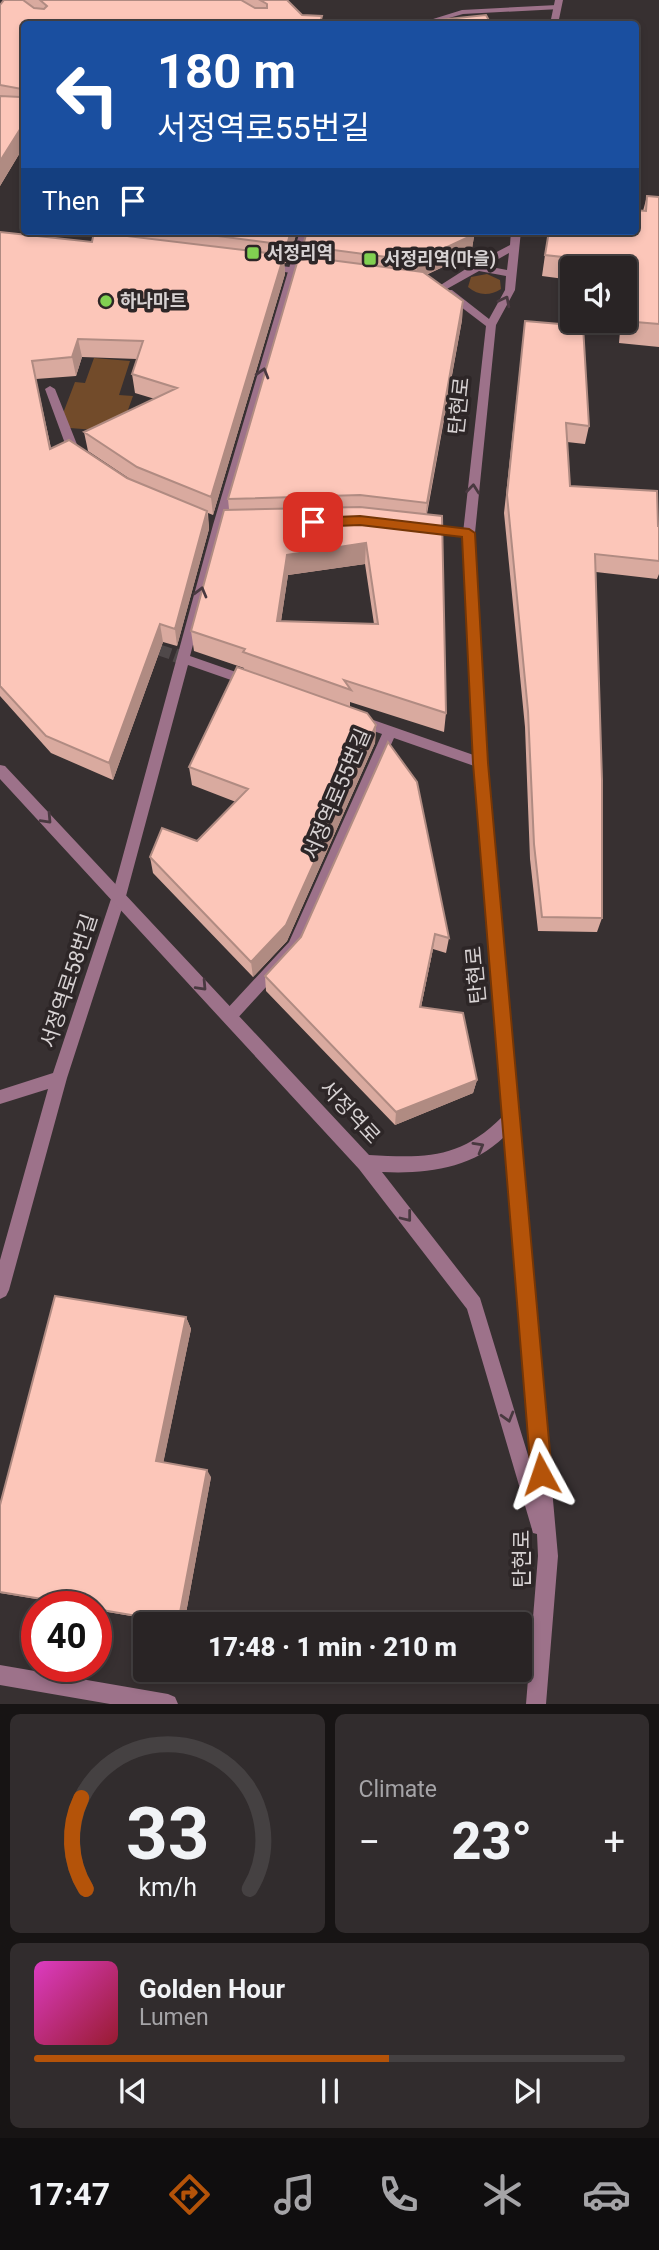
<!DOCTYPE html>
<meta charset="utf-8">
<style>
:root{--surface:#292425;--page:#312c2d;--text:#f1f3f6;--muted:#a5a4a7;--line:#454142;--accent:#b45309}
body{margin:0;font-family:Roboto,"Noto Sans KR",sans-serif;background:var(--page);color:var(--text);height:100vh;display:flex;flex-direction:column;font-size:26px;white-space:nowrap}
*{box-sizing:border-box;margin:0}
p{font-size:23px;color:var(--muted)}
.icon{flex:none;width:38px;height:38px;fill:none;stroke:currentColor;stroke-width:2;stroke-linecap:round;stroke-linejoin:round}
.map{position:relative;height:1704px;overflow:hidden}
.side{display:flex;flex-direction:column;gap:10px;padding:10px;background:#171414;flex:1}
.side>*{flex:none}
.top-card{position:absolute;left:21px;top:21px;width:618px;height:214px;border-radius:7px;box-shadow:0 4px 10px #0003,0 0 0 2px var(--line);background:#1a4fa0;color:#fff;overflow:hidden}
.controls{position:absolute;left:560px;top:256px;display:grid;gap:14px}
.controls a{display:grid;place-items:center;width:77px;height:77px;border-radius:7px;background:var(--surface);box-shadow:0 4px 10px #0003,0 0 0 2px var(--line);font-size:35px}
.speed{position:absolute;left:21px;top:1591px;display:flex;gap:14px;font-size:35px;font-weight:700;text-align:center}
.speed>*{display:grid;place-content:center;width:91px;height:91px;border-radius:50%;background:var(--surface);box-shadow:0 4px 10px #0003,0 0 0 2px var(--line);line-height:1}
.speed .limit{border:10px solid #d22;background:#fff;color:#111}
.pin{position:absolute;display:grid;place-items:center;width:60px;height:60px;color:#fff;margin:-30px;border-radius:14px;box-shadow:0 4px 10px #0006}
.me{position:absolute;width:77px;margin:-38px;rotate:355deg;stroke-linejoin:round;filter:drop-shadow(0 0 5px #0008)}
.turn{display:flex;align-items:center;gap:24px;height:147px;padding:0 21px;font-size:32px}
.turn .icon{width:91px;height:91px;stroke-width:2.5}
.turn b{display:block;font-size:49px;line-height:60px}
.then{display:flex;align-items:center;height:66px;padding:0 21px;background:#0003;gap:14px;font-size:26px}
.big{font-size:52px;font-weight:800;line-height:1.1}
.side .tile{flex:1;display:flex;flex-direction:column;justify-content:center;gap:10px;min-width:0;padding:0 24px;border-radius:10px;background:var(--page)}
.side .dial{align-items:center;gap:0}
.dial svg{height:182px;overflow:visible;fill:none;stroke:var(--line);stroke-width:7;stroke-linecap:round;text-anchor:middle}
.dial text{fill:var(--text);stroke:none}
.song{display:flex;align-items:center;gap:21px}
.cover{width:84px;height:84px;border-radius:10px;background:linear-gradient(135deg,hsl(310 70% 55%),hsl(350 70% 35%))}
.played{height:7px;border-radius:4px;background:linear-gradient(90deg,var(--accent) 60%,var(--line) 60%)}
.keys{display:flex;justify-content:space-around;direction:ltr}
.heat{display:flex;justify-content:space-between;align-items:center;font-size:38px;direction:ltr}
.side .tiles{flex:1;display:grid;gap:10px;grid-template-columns:1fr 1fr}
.tile:last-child{grid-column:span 2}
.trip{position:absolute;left:133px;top:1612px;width:399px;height:70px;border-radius:7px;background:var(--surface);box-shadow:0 4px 10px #0003,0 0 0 2px var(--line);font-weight:800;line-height:70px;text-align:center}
.menu{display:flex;height:112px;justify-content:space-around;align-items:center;background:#100e0f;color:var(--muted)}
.menu .icon{width:49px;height:49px}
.menu .selected{color:var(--accent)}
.menu b{font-size:32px;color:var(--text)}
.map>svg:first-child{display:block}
</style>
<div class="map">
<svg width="659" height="1704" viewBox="0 0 659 1704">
<rect width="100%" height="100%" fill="#373031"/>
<path fill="#724b2a" d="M487 274 500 280 501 289C490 296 478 296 468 287L471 277Z
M94 358 130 361 119 395 133 396 120 432 70 428 62 416 75 382 85 383Z"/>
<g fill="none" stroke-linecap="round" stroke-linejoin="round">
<path stroke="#4f4849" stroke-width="11" stroke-dasharray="11 5" stroke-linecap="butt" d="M145 645 180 657"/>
<path stroke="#4f4849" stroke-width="14" stroke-dasharray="14 7" stroke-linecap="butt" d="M175 655 183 658"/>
<path fill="#9d728a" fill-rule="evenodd" d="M50 386 55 389 78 447 86 454 84 457H76L67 449 45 389Z
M425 524 469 529 475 533 469 537 421 531V525Z"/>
<path fill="#9d728a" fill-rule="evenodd" d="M557 5H560V9L463 14 428 24H417L462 10Z
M300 231H310L225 525 190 656 256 679 257 682 251 687 188 665 126 896 67 1078 9 1290 6 1296 0 1299V1260L48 1089 0 1104V1090L53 1073 112 896 213 525Z
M359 715 485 759 487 763 480 768 394 738 299 951 235 1021 230 1023 225 1021 222 1016 225 1011 289 942 382 734 354 724 352 720 354 716Z
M0 1665 168 1694 175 1697 178 1704H110L0 1685Z"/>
<path fill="#9d728a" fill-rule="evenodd" d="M555 0H563L558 24H550Z
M511 231H521L515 290 496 325 475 533 487 763 558 1556 546 1704H526L538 1556 537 1534 533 1533 531 1526 467 1309 359 1169 0 779V765L5 766 369 1155C426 1158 460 1159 502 1117L473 763 463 533 486 326 444 294V290L436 288 472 265 510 245ZM509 253 507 270 486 266ZM479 271 506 276 505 290 489 319 452 290H445ZM504 1137 531 1465 480 1298 382 1172C426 1174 471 1169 504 1137Z
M265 264 314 270 319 273 314 276 262 269V265Z"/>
</g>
<path fill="#d9aa9f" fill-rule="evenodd" d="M4 0H287L302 15 322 16V23L24 24V146L0 186V5Z
M647 196 659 197V347L619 343 621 320H625V268H572V280L542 276 545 255 643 211Z
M98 231H297L288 263H284L285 274 213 515 208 513 209 529 177 646 163 642 113 780 51 753 0 696V232L92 242ZM82 357 137 359 132 374 135 393 155 399 84 432 88 451 133 481 51 448 36 379 76 376Z
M307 231H484V233L475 231 471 254 426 275 463 301 462 320 427 514 446 713 444 732 350 702V707L376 725 375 743 287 941 253 977 153 873 150 857 197 841 236 802 192 785 189 767 244 670V668L194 651 191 631 229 509 228 499 303 257V246ZM365 564 374 624 281 621 288 575Z
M525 321 589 426 585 444 567 442 570 486 659 526V574L657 579 596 572 602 918 597 932 538 931 530 859 525 727 504 513Z
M388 742 449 938 446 953 433 949 421 1007 477 1080 473 1093 395 1125 266 991 265 976 301 937Z
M186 1317 191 1329 163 1463 211 1477 184 1624H178L96 1610V1606H79L0 1593V1505Z"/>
<path fill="#b08b82" d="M24 123V146L0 186V161Z
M291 231H297L288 263 287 245Z
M473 231H475L471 254 416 279 417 261Z
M284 255 285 274 213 515 211 497Z
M463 301 462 320 425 522 427 503Z
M78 339 82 357 76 376 72 357Z
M207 511 209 529 177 646 175 629Z
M366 543 365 564 288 575 278 641 277 621 287 555Z
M160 624 163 642 113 780 109 763Z
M376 725 375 743 287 941 253 977 251 962Z
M435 934 433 949 418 1021 420 1007Z
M477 1080 473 1093 395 1125 396 1112Z
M186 1317 191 1329 162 1469 156 1461Z
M207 1470 211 1477 184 1624H181L178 1623Z"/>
<path fill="#fcc6b9" stroke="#b08b82" stroke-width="2" fill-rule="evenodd" d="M4 0H23L34 8 44 9 47 6 40 0H241L255 8H267V4L260 0H287L302 15 322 16 320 23 340 24H24V123L0 161V96L20 97 22 89 0 85V5Z
M486 15 491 24H419L418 22Z
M647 196 659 197V324L624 321 627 264 545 255 549 231H635V210L646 211Z
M180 231H291L287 245Z
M307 231H473V235L417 261 303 246Z
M0 232 92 242 94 232 284 255 211 497 137 467 84 432 177 388 132 374 143 341 78 339 72 357 32 361 50 449 69 440 127 478 207 511 175 629 160 624 109 763 46 736 0 686Z
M299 256 423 272 463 301 427 503 360 495 228 499Z
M525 321 583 326 589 426 566 423 570 486 657 491 658 526H659V561L595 554 602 780V918L542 917 534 844 528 711 507 495Z
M360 507 442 516 446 713 344 680 351 690 243 652 245 649 191 631 224 510ZM366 543 378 624 277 621 287 555Z
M237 667 367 713 376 725 286 925 251 962 150 857 162 828 197 841 248 789 189 767Z
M388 742 417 782 449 938 435 934 420 1007 463 1013 477 1080 396 1112 265 976 301 937Z
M55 1296 186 1317 156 1461 207 1470 178 1623 96 1609V1606H84L0 1592V1505Z"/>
<defs><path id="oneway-chevron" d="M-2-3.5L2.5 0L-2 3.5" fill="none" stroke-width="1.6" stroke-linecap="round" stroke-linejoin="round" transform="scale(1.75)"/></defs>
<g stroke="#493940">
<use href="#oneway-chevron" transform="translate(505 301) rotate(-63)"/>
<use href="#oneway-chevron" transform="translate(263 373) rotate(-74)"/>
<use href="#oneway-chevron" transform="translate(473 489) rotate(-84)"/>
<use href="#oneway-chevron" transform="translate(201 592) rotate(-75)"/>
<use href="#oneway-chevron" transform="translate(47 819) rotate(47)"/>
<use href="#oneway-chevron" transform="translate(202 986) rotate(47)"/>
<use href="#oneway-chevron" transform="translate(479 1147) rotate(-30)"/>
<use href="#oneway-chevron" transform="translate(407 1217) rotate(52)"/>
<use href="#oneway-chevron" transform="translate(508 1417) rotate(74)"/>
</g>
<path fill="#b45309" stroke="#753606" stroke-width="2" d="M360 516 469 529 475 533 488 763 552 1474 549 1481 541 1485 534 1481 531 1474 473 763 462 537 360 525 313 527 307 522 313 518Z"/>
<g fill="#81d051" stroke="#2d2627" stroke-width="2.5">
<rect x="246" y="246" width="14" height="14" rx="3.5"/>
<rect x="363" y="252" width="14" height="14" rx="3.5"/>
<circle cx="106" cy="301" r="7"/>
</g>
<g text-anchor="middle" stroke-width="7" stroke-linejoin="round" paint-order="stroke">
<g font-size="18" font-weight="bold" fill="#d7d2d3" stroke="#2d2627" text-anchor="start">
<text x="267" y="259">서정리역</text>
<text x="384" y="265">서정리역(마을)</text>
<text x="120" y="307">하나마트</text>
</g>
<g font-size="21" fill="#d7d2d3" stroke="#2d2627">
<text transform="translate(459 406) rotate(-84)" y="7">탄현로</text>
<text transform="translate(337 794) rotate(-67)" y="7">서정역로55번길</text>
<text transform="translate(476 975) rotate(-95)" y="7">탄현로</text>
<text transform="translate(69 981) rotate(-72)" y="7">서정역로58번길</text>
<text transform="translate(350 1112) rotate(47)" y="7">서정역로</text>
<text transform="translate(522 1559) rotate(-90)" y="7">탄현로</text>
</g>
</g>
</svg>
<div class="controls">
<a><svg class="icon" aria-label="sound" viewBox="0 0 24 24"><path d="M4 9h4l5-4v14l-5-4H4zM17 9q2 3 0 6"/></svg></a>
</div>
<div class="speed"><div class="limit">40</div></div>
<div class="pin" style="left:313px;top:522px;background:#d93025"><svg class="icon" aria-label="arrive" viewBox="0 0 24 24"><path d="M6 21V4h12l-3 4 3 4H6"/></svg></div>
<svg class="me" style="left:541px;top:1474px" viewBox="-20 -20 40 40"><path d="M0-17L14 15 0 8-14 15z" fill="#b45309" stroke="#fff" stroke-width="4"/></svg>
<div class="trip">17:48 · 1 min · 210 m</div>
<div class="top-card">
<div class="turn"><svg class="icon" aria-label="left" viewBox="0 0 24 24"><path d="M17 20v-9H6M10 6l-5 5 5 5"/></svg><div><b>180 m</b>서정역로55번길</div></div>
<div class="then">Then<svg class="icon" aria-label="arrive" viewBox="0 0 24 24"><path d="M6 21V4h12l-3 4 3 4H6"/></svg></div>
</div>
</div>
<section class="side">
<div class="tiles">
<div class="tile dial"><svg viewBox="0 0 100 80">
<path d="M14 69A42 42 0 1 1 86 69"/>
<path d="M14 69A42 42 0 0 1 12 29" stroke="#b45309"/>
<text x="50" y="56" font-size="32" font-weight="700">33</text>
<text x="50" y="72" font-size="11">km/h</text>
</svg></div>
<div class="tile"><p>Climate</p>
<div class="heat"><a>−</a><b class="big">23°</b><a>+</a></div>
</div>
<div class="tile">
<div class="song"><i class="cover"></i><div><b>Golden Hour</b><p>Lumen</p></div></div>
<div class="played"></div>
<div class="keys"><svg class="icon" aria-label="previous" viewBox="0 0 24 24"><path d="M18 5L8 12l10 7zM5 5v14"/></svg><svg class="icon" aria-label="pause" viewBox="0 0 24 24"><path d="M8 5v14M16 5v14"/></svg><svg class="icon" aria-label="next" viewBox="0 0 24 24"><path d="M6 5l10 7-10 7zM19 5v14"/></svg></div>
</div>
</div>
</section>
<nav class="menu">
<b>17:47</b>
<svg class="icon selected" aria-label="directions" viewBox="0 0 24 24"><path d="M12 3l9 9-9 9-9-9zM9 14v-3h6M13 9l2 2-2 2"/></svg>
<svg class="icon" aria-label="music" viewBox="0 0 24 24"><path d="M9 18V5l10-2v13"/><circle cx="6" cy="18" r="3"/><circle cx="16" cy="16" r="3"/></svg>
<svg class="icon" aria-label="phone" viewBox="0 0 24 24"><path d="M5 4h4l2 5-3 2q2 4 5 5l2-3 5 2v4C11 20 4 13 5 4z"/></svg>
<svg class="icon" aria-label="climate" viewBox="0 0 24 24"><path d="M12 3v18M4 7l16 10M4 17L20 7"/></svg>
<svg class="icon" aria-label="car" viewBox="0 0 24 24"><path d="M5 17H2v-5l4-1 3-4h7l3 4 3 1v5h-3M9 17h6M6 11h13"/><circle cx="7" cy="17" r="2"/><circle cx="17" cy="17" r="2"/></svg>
</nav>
